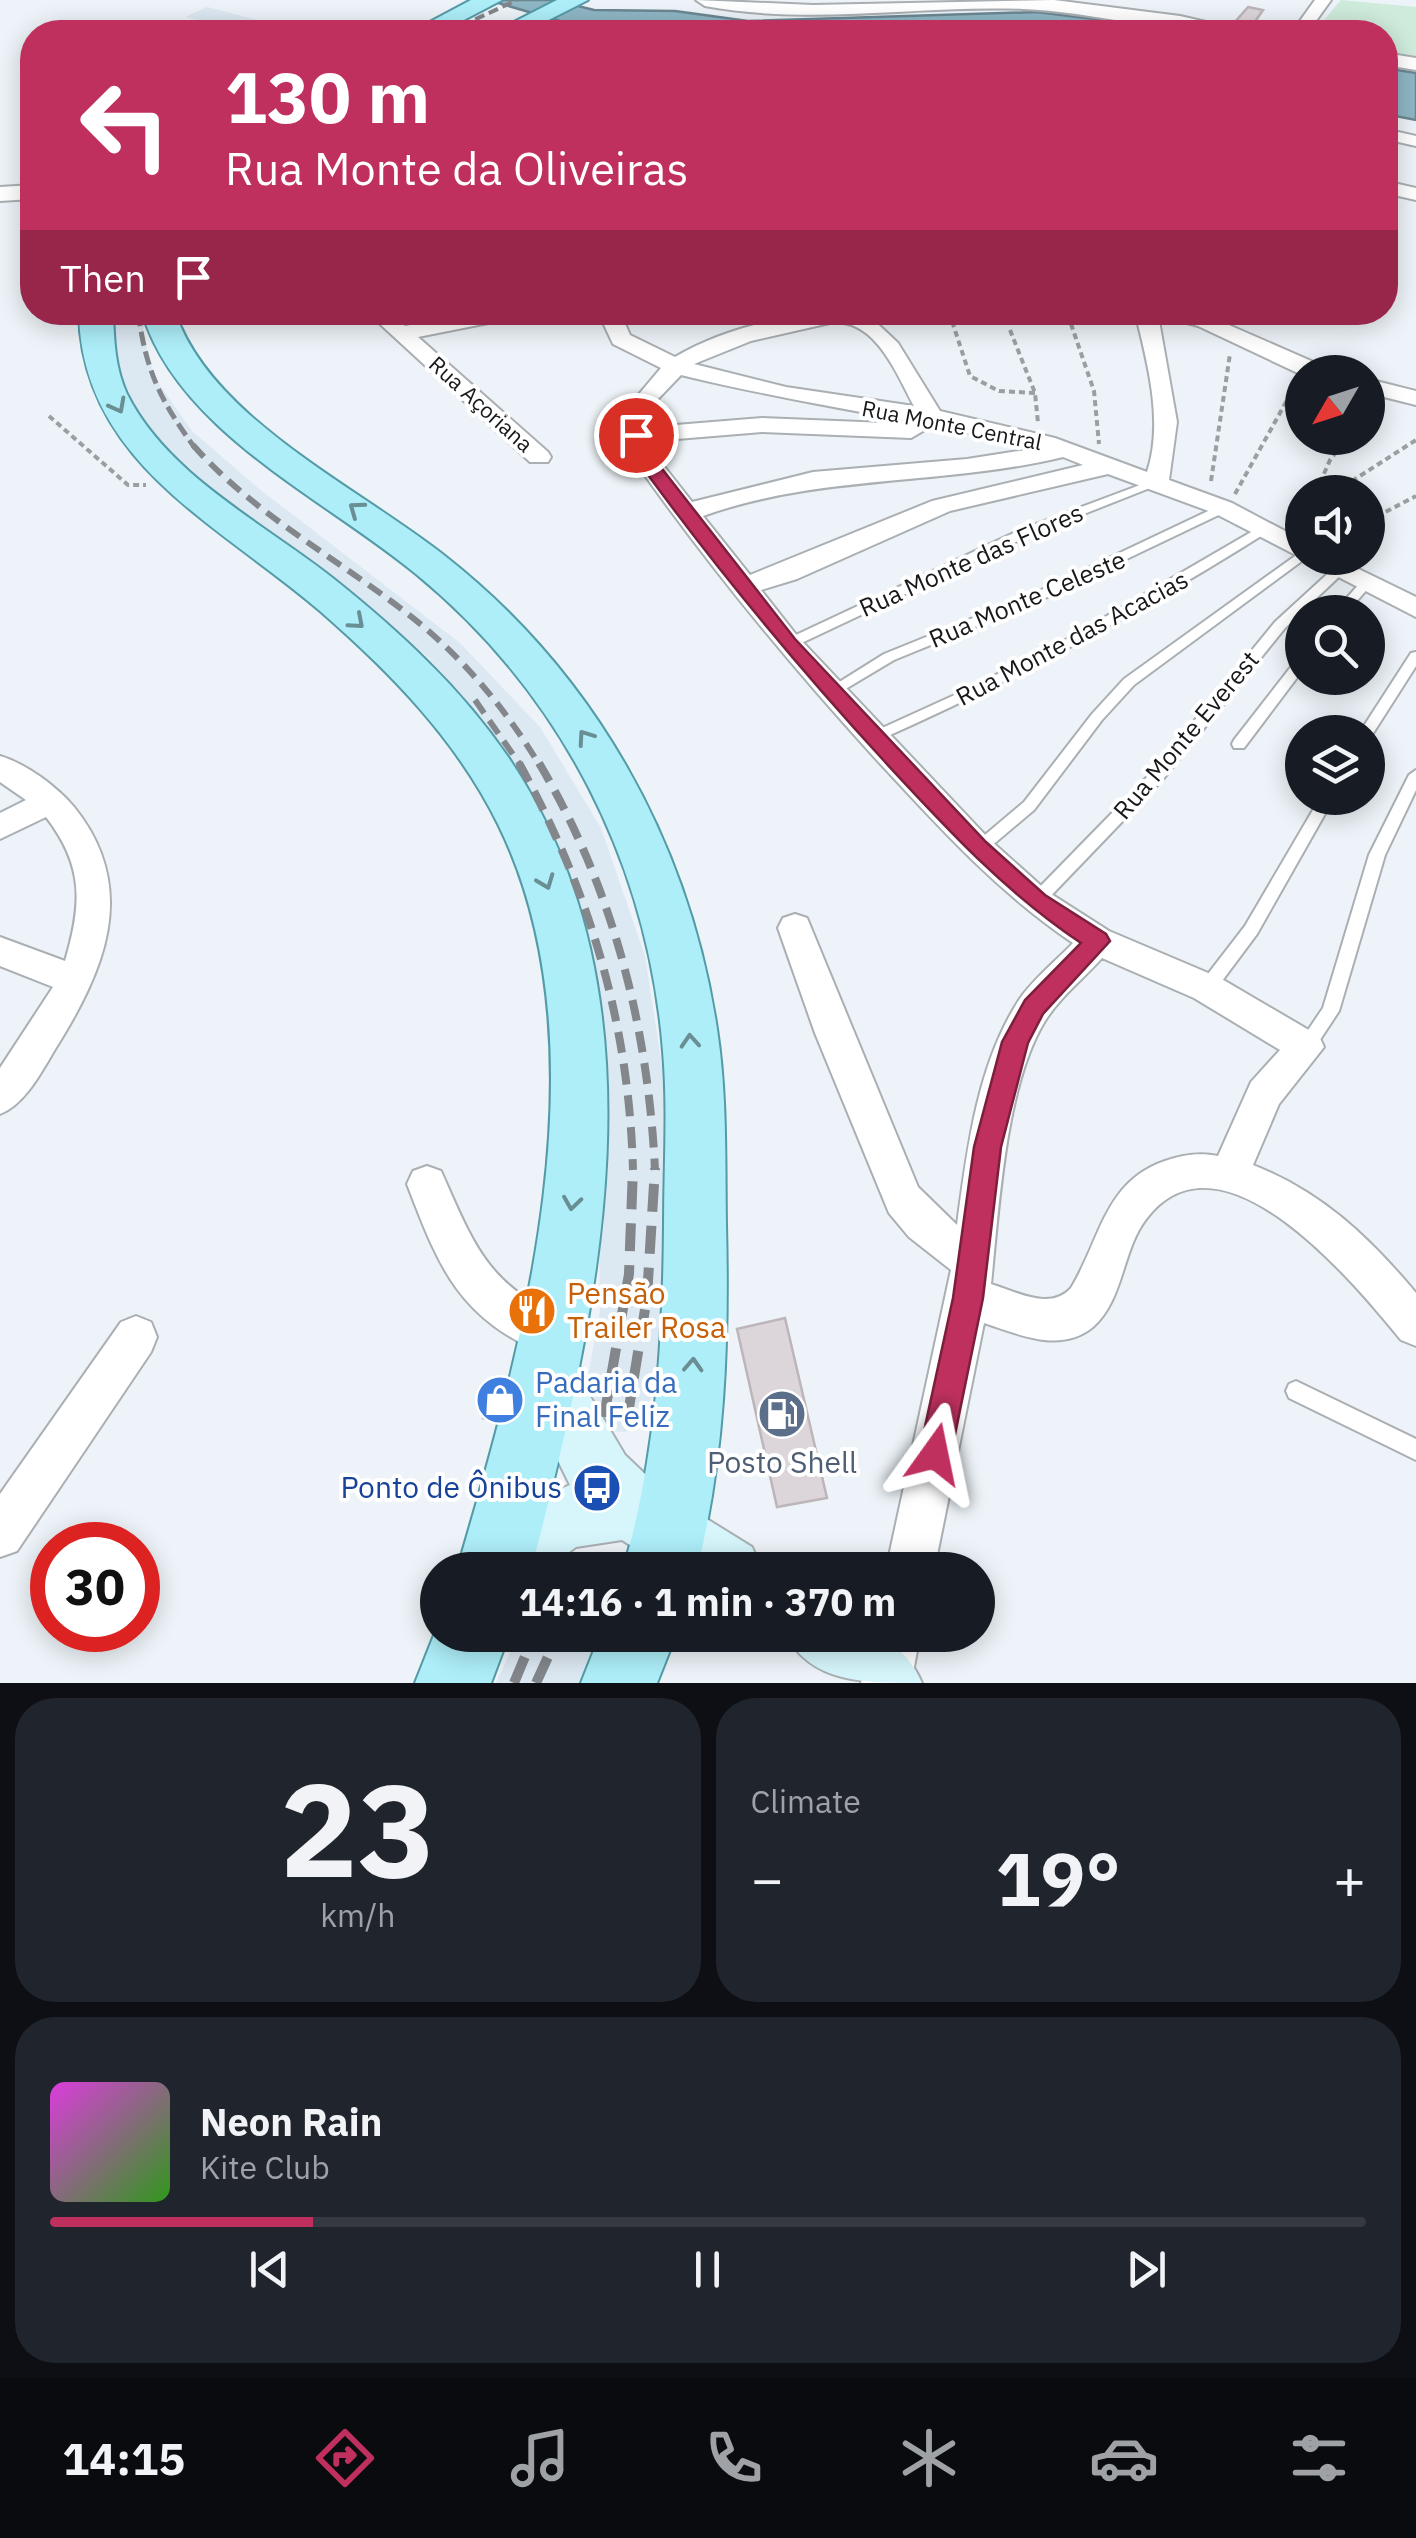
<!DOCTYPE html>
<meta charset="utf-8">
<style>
:root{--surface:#171b24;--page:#20242c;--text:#f1f3f6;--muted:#9ea1a6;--line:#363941;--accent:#bf305e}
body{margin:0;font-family:"IBM Plex Sans",sans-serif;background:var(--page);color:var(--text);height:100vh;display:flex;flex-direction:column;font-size:38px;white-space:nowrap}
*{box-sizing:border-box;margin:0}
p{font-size:32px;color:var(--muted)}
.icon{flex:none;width:55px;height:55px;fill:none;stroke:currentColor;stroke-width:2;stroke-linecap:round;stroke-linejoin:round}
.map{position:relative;height:1683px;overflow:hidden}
.side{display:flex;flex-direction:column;gap:15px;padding:15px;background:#0d0f14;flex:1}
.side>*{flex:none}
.top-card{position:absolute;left:20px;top:20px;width:1378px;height:305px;border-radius:40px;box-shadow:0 5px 25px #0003;background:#bf305e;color:#fff;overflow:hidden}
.needle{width:65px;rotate:231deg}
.buttons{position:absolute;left:1285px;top:355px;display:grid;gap:20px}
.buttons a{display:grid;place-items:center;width:100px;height:100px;border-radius:50%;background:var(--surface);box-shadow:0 5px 25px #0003;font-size:50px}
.speed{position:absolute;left:30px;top:1522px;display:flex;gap:20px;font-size:50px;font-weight:700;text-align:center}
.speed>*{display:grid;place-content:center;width:130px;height:130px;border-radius:50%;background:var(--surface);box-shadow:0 5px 25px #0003;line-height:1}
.speed .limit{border:15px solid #d22;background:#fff;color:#111}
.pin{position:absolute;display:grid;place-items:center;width:85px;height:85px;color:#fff;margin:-42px;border:5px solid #fff;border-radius:50%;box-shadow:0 2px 10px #0007}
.me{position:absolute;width:110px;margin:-55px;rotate:12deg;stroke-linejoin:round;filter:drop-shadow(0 0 8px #0008)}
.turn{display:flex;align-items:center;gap:35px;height:210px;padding:0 40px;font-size:45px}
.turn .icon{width:130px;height:130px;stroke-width:2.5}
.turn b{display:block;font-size:70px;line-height:85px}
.then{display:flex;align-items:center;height:95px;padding:0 40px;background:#0003;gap:20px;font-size:38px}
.big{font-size:75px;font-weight:800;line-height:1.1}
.side .tile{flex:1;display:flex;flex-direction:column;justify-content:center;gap:15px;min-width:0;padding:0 35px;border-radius:40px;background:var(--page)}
.side .dial{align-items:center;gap:0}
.dial b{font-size:130px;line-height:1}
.song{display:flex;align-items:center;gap:30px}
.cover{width:120px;height:120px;border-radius:15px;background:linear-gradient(135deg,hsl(300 70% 55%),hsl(110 70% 35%))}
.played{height:10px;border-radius:5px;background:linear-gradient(90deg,var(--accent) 20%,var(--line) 20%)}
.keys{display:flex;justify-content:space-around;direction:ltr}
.heat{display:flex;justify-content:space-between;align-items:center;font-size:55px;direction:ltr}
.side .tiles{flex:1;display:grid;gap:15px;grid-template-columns:1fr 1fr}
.tile:last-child{grid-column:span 2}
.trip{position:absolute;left:420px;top:1552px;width:575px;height:100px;border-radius:50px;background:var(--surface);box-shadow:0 5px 25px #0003;font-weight:800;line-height:100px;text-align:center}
.dock{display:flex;height:160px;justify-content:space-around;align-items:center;background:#090b0e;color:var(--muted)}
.dock .icon{width:70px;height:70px}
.dock .selected{color:var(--accent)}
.dock b{font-size:45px;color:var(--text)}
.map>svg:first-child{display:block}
</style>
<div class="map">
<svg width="1416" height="1683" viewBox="0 0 1416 1683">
<rect width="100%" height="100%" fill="#edf3f8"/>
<path fill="#dce8f2" d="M207 7 305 32H246L185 17Z
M112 313H145L143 335 155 378 192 431 258 488 460 643 540 727 601 828 645 956 671 1125 666 1356 648 1407 626 1432 606 1431 584 1398 600 1311 599 1235 498 748 429 658 224 499 159 442 122 387 111 343Z
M518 1635H607L589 1683H496Z"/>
<path fill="#ceebdb" d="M1341 0 1416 7V56L1385 51V32H1314Z"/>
<path fill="#8fb6c5" stroke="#6b8792" stroke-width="2.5" d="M488 0H554L594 10 675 11 748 21 1037 12 1200 32H563L560 21Z
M1385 68 1416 73V120L1385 114Z"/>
<path fill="#dcd5d9" stroke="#bcb5b9" stroke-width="2.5" d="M1248 7 1263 10 1252 26 1235 22Z
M785 1318 827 1498 777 1507 737 1329Z
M520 1381 506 1424 483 1418 490 1382Z"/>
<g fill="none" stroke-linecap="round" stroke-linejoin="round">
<g stroke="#a9afb3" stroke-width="4">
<path id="service" d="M1156 479 1160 480V484L1028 536 793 647 788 648 781 644 783 641 1020 530Z
M1223 504 1227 505V511L1043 599 894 660 837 694 832 696 825 691 884 654 1035 593Z
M1265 524 1271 528 1269 531C1144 610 1015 680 879 740L874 742 867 737 869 734 970 688 1069 638Z
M1302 551V558H1306L1134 685 1102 720 1034 810 983 853H973L970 849 973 845 1024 802 1092 714 1124 679Z
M1339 566 1345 570 1343 573 1285 628 1164 778 1042 905H1030L1028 901 1030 897 1154 770 1275 622 1335 567Z
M1365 581 1371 585 1347 612H1334L1361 582Z
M1416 652V666L1372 735 1368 737V732H1360L1411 653Z
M1302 658V671L1244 748H1234L1232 744 1234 740 1297 659Z
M1416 770V790L1385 855 1339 1011 1312 1052 1306 1054 1300 1052 1298 1047 1300 1042 1323 1008 1369 855 1409 775Z
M1320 798H1334L1257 934 1213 993 1207 995 1201 993 1199 988 1201 983 1245 926Z
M1296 1381 1416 1439V1460L1289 1398 1286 1391 1289 1384Z"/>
</g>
<g stroke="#a9afb3" stroke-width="4">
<path id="minor" d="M1315 0H1331L1308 32H1292Z
M523 21 548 29 550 32 517 29V23Z
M1385 129 1416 136V146L1385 139Z
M1385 181 1416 188V200L1385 193Z
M367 312H390L405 326 477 312H524L514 318 418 337 548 452 551 457 548 462H530Z
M598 312H620L630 335 675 357C732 324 800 312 865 312L898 343 940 411 1055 438 1147 472C1164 422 1147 361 1135 312H1199L1325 367 1328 372 1302 375 1198 326 1158 315 1177 422 1169 480 1232 503 1302 540V558H1336L1416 597V617L1214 513 1108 474 950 511 797 579 761 590 798 637 990 840 1048 892 1109 931 1220 978 1319 1036 1324 1047 1279 1104 1253 1165C1322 1192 1369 1237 1416 1293V1346L1401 1340C1356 1285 1222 1121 1147 1218 1122 1249 1124 1300 1093 1327 1060 1354 1018 1334 984 1323L934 1570H886L951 1270 909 1237 889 1213 815 1033 778 928 783 918 795 914 807 918 918 1187 957 1225C967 1150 977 1065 1019 1000 1033 979 1056 961 1073 943 996 891 937 825 874 757 786 660 706 563 632 457L624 435 634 400 661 368 613 344ZM830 323C875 317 896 373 914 406L786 387 694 364 751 341ZM681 375C799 404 920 420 1038 448L967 459 813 472 692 502 656 456 653 441 762 432 911 438 923 431 911 424 762 418 651 427 657 400ZM1063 457 1083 465 932 501 750 575 703 516C820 474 943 486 1063 457ZM1102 958 1194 998 1280 1050 1251 1082 1218 1156C1199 1152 1182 1155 1165 1161 1104 1182 1101 1239 1071 1288 1050 1311 1017 1292 991 1284 999 1208 1005 1086 1045 1021 1059 998 1084 978 1102 958Z
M996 312H1069C1056 323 1009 323 996 312Z
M1368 379 1416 391V405L1368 393Z
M0 756C27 764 57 787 74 807 141 890 103 973 54 1051 41 1073 24 1105 0 1114V1068L53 987 0 966V937L65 961C82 904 84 866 46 817L0 839V813L26 800 0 782Z
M427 1166 441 1171C474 1245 486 1283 564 1320L570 1335 564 1350 549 1356C459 1319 440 1270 407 1184L413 1171Z
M136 1316 151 1322 157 1337 151 1352 17 1551 0 1557V1494L121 1322Z
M872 1635H920L911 1683H861Z"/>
</g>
<g stroke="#a9afb3" stroke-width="4">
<path id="tertiary" d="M696 0 813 5 1054 0 1180 16 1250 32C1176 37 1098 12 1023 9 916 5 812 26 705 6Z
M1385 53 1416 58V70L1385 65Z
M32 185V199L0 201V187Z"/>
</g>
<g stroke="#a9afb3" stroke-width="4">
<path id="secondary" d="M548 1330 569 1339 591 1398 625 1455 665 1493 752 1547 762 1570H669L622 1540 576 1547 545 1570H466C485 1524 525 1503 570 1485L538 1420 518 1360 527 1339Z
M786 1635C843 1635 896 1621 922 1683 864 1683 812 1683 786 1635Z"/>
</g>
<g stroke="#549ba7" stroke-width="4">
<path id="primary" d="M471 0H502L441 32H411Z
M557 0H588L525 32H494Z
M79 312H113C114 341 115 368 127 394 168 476 265 524 334 579 399 631 461 688 508 757 672 999 599 1309 531 1570H457C523 1345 608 1047 498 824 456 739 390 672 320 611 219 524 81 462 79 312Z
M142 312H175C210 418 359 488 445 556 594 673 689 842 717 1029 727 1093 725 1160 726 1225 729 1342 725 1456 697 1570H623C656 1457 663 1342 664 1225 664 1167 668 1109 663 1051 648 863 561 693 416 574 324 498 177 431 142 312Z
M438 1625V1635H509L491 1683H415Z
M600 1635H676L657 1683H581Z"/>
</g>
<path stroke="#9a9fa2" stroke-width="4" stroke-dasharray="6 4" stroke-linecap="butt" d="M949 312 970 376 999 391 1035 393
M1071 324 1094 391 1099 444
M1010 330 1035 393 1038 423
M49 416 128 485H146
M1211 481 1230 354
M1316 492 1330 460 1347 438
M1335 492 1416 440
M1235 494 1295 386
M1287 518 1302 511
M1368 521 1416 496"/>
<use href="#service" fill="#fff" fill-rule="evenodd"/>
<use href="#minor" fill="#fff" fill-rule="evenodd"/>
<use href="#tertiary" fill="#fff" fill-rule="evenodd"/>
<use href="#secondary" fill="#d6f6fb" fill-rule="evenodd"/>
<use href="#primary" fill="#adeef8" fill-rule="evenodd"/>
<path stroke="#83878b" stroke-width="4" stroke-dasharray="10 5" stroke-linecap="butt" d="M448 32 517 0"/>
<path stroke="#83878b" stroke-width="5" stroke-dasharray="14 6" stroke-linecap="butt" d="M138 312C146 371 160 400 195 448"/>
<path stroke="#83878b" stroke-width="6" stroke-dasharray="16 9" stroke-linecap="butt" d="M193 445C253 513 333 556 404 611 458 652 505 707 540 766
M475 700 521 766"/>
<path stroke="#83878b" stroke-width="8" stroke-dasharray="21 11" stroke-linecap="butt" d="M519 763C590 892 629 1023 633 1170
M539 763C613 888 648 1026 655 1170"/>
<path stroke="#83878b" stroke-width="10" stroke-dasharray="28 14" stroke-linecap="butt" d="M604 1417 629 1274 633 1168
M627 1420 647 1297 655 1168
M514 1683 534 1635
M536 1683 558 1635"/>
</g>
<defs><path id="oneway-chevron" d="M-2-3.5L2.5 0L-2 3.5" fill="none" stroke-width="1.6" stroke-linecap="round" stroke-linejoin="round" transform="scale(2.5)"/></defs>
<g stroke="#698e94">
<use href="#oneway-chevron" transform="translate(118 406) rotate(62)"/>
<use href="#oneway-chevron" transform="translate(356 509) rotate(-144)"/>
<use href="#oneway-chevron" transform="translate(357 622) rotate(41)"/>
<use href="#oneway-chevron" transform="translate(585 737) rotate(-125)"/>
<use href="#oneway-chevron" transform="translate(546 882) rotate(69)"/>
<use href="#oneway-chevron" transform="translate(690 1041) rotate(-94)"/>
<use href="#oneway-chevron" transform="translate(572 1203) rotate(98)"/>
<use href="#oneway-chevron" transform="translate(693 1365) rotate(-87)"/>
</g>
<path fill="#bf305e" stroke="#7c1f3d" stroke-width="2.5" d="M636 430 642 432 652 456 795 639 986 842 1045 895 1106 934 1110 941 1043 1014 1028 1043 1001 1147 983 1298 951 1454 946 1465 935 1469 924 1465 919 1454 953 1298 974 1147 1002 1042 1025 1000 1081 943C1005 892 947 829 886 763 796 665 713 565 635 457L628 435Z"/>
<defs>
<g id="restaurant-disc" transform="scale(2.5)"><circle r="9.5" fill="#e8710a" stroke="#fff"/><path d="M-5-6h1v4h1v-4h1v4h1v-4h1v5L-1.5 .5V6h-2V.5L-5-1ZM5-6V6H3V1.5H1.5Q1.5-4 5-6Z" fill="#fff"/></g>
<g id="shop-disc" transform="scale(2.5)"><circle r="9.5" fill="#3f7fe0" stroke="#fff"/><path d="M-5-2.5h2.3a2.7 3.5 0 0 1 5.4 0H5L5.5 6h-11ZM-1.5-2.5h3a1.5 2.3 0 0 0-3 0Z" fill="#fff"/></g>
<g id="fuel-disc" transform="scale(2.5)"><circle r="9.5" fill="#5c6f8a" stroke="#fff"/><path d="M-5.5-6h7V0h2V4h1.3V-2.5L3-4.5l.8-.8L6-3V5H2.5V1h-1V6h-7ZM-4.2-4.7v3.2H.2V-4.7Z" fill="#fff"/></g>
<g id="bus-disc" transform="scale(2.5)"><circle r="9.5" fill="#1a4fb4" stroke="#fff"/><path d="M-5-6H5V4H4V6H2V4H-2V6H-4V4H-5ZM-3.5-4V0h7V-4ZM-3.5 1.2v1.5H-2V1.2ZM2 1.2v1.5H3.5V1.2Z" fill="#fff"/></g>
</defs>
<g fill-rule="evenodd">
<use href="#restaurant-disc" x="532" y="1311"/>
<use href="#shop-disc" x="500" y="1400"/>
<use href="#fuel-disc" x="782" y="1414"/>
<use href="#bus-disc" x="597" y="1488"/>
</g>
<g text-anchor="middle" stroke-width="8" stroke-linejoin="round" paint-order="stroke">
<g font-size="22" fill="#16181a" stroke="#fff">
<text transform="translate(481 404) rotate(42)" y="8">Rua Açoriana</text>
<text transform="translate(952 425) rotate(11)" y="8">Rua Monte Central</text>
</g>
<g font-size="25" fill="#16181a" stroke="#fff">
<text transform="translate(971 560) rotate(-24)" y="9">Rua Monte das Flores</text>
<text transform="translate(1027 599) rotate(-23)" y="9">Rua Monte Celeste</text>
<text transform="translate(1072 638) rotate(-28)" y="9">Rua Monte das Acacias</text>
<text transform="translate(1186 735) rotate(-50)" y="9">Rua Monte Everest</text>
</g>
<g font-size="30" fill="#c56008" stroke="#fff" text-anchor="start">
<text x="567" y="1304">Pensão<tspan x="567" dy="34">Trailer Rosa</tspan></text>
</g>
<g font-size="30" fill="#366cbe" stroke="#fff" text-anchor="start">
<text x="535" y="1393">Padaria da<tspan x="535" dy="34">Final Feliz</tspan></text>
</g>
<g font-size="30" fill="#4e5e75" stroke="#fff">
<text x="782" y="1473">Posto Shell</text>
</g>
<g font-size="30" fill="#164399" stroke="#fff" text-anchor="end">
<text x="562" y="1498">Ponto de Ônibus</text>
</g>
</g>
</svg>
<div class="buttons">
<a><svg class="needle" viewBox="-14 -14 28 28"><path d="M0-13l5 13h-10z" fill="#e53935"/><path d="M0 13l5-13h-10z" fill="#9ea1a6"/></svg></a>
<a><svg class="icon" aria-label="sound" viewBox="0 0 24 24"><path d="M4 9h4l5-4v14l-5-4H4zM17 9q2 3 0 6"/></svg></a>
<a><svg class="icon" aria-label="search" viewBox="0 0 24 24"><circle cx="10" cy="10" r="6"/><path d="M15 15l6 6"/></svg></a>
<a><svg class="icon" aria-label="layers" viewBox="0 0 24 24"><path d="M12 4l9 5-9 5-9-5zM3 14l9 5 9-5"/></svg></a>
</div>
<div class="speed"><div class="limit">30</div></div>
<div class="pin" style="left:636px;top:435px;background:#d93025"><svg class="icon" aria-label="arrive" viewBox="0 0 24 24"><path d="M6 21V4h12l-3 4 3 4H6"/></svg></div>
<svg class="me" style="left:935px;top:1454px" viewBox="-20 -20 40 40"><path d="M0-17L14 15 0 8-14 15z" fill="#bf305e" stroke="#fff" stroke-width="4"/></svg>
<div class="trip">14:16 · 1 min · 370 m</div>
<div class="top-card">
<div class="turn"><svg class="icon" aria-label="left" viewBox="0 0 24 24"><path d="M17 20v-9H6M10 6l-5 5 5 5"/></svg><div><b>130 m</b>Rua Monte da Oliveiras</div></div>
<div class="then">Then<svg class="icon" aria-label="arrive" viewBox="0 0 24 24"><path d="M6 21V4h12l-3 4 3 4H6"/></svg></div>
</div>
</div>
<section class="side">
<div class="tiles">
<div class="tile dial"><b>23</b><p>km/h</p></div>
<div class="tile"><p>Climate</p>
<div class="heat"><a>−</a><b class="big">19°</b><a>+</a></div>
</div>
<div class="tile">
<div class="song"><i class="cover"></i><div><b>Neon Rain</b><p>Kite Club</p></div></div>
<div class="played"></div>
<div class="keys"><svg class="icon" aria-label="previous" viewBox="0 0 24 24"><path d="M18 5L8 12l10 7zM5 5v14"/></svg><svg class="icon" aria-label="pause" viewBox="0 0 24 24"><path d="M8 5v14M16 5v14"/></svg><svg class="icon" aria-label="next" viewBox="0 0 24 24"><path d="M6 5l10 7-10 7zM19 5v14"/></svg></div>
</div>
</div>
</section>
<nav class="dock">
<b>14:15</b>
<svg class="icon selected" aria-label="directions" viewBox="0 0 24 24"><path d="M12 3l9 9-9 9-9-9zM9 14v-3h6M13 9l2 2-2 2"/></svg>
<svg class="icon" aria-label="music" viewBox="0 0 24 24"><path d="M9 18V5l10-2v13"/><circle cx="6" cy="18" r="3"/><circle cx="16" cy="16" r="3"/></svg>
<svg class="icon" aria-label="phone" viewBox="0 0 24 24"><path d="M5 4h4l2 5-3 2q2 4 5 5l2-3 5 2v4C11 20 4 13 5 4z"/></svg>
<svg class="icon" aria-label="climate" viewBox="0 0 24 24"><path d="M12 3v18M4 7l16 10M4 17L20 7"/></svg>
<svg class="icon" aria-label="car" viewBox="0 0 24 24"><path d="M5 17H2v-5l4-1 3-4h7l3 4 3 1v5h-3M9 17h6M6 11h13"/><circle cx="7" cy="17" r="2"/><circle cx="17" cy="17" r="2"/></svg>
<svg class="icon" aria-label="filters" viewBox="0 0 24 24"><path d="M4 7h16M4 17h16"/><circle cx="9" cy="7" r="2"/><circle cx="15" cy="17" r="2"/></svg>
</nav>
